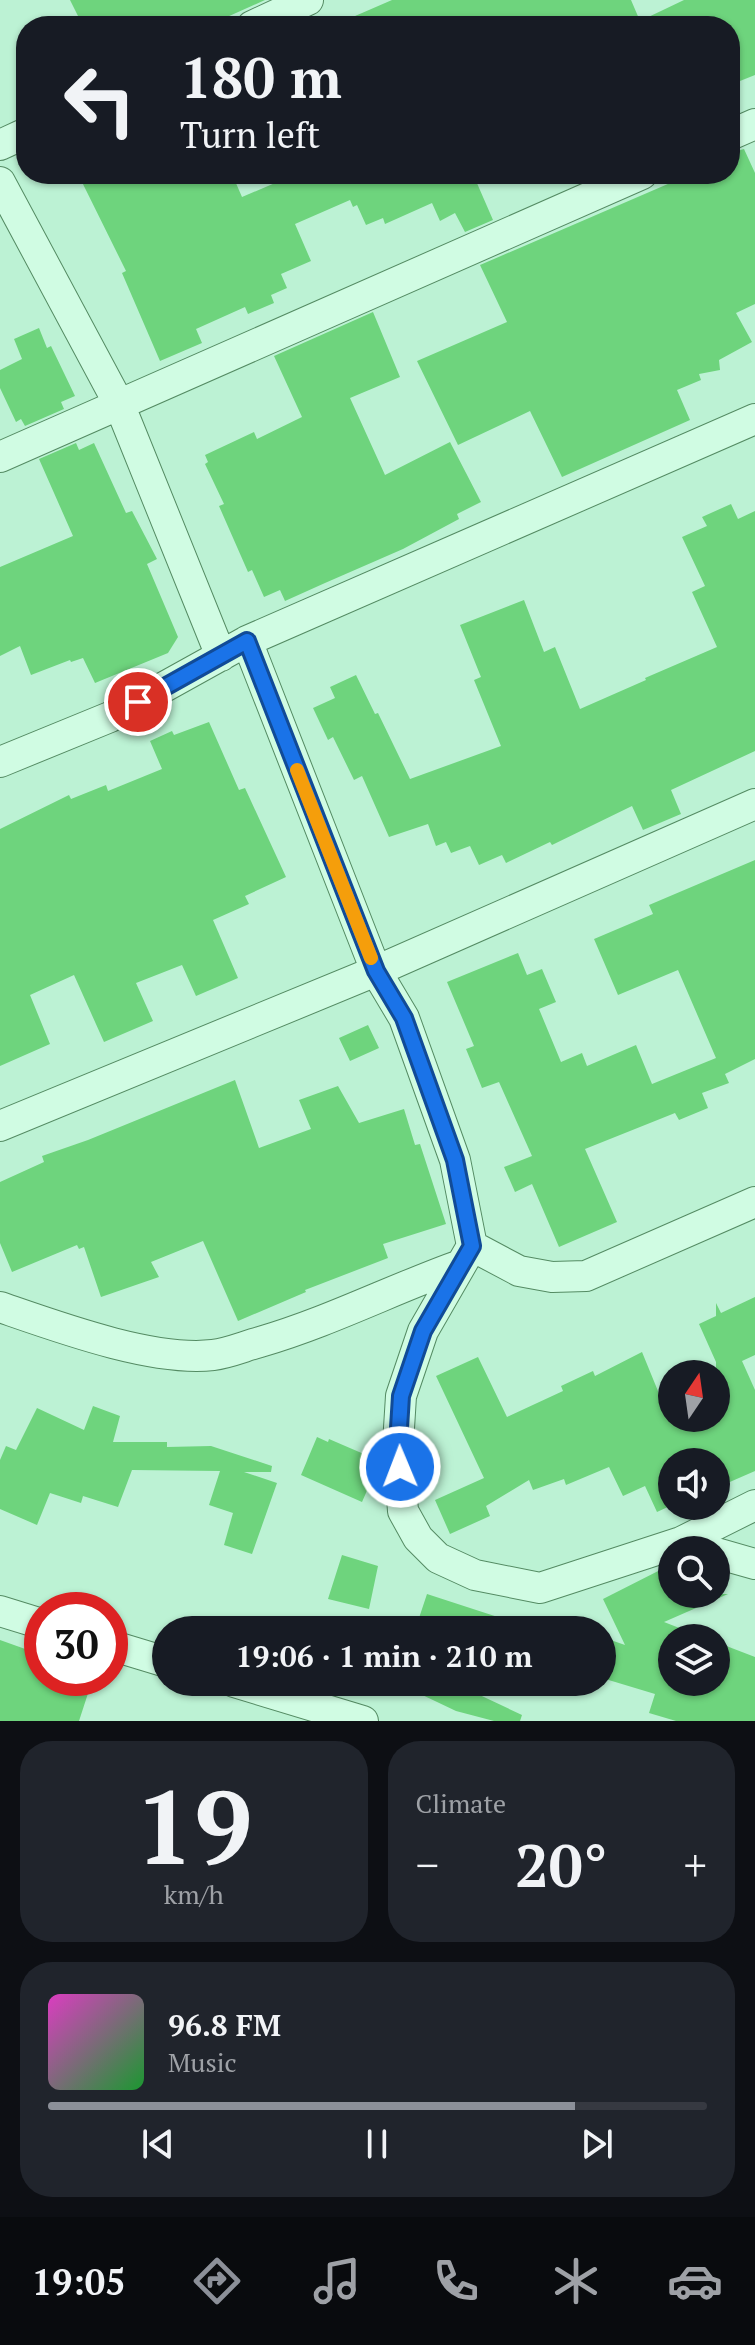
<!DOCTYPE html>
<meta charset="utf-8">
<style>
:root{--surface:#171b24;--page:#20242c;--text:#f1f3f6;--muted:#9ea1a6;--line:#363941;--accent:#8c9099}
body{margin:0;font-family:"PT Serif",serif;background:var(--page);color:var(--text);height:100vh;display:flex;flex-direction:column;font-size:30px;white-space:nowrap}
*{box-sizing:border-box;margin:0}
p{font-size:26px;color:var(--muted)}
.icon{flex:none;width:44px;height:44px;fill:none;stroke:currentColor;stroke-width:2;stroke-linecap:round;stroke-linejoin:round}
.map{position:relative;height:1721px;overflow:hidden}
.side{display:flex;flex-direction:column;gap:20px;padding:20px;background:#0d0f14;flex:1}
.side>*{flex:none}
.top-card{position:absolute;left:16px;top:16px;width:724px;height:168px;border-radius:32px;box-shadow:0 2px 6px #0004;background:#171b24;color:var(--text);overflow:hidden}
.needle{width:52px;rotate:13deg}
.buttons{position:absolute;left:658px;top:1360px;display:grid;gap:16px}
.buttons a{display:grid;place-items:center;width:72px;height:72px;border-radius:50%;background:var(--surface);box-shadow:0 2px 6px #0004;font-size:40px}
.speed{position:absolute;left:24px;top:1592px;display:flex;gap:16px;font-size:40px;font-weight:700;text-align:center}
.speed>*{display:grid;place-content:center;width:104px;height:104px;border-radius:50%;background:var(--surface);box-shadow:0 2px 6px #0004;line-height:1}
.speed .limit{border:12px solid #d22;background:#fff;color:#111}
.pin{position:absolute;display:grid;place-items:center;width:68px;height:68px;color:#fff;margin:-34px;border:4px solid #fff;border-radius:50%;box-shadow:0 2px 8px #0007}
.me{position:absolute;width:88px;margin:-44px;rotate:359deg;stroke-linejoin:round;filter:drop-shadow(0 0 6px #0008)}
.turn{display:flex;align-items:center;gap:28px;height:168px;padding:0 32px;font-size:36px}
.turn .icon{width:104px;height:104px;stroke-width:2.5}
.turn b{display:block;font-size:56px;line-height:68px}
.big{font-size:60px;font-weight:700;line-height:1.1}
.side .widget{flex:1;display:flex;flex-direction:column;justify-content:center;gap:12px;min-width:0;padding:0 28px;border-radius:32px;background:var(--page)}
.side .dial{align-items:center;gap:0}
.dial b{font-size:104px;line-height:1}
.song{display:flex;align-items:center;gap:24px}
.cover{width:96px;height:96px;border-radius:12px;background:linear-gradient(135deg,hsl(310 70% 55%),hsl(130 70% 35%))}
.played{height:8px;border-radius:4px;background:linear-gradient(90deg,var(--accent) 80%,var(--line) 80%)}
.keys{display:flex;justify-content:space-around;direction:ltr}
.heat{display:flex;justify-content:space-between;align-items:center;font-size:44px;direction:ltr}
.side .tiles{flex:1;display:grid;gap:20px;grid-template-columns:1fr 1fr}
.widget:last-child{grid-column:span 2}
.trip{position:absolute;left:152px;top:1616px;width:464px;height:80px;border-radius:40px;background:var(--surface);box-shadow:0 2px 6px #0004;font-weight:700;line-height:80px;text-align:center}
.dock{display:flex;height:128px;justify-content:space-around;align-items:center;background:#090b0e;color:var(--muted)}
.dock .icon{width:56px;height:56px}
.dock .current{color:var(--accent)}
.dock b{font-size:36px;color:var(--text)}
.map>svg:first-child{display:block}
</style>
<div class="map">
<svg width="755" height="1721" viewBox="0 0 755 1721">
<rect width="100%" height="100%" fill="#bcf2d4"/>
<path fill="#6ed47d" d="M70 0H265L207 26H83Z
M392 0H631L640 21 684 0H755V75L730 85V26H449L447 20 436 26H332Z
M744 149 755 173V304L736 313 752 342 719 360 720 370 699 374 701 380 677 390 690 420 562 477 530 411 458 445 417 361 507 322 480 265 691 174H730V153Z
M78 174H232L242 197 296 174H473L493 220 465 232 455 213 440 221 432 203 385 224 383 218 366 225 357 205 353 207 350 200 295 224 311 261 281 274 287 288 271 295 274 303 248 314 245 307 196 329 202 343 160 361 122 273 126 271Z
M373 312 400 377 350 398 385 475 450 442 481 502 457 514 459 519 403 549 325 583 285 601 280 590 264 597 252 570 248 572 219 506 224 504 205 464 208 462 205 455 254 432 257 439 302 417 274 356Z
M39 328 47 348 51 346 75 396 61 402 64 409 25 426 21 419 16 422 0 388V370L22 359 14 339Z
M76 443 79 450 94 443 126 513 132 511 157 559 147 564 178 637 168 653 95 683 83 658 71 662 70 660 31 675 20 646 0 656V567L73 536 39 459Z
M731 504 738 519 755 511V751L671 790 681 814 643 830 632 806 552 845 550 842 506 863 502 855 479 865 470 846 451 853 446 842 436 846 428 824 389 837 362 776 354 780 333 737 328 740 313 708 335 698 330 687 356 675 375 714 378 713 410 779 501 746 474 680 481 677 460 625 524 600 544 652 555 647 580 709 646 680 645 678 717 647 692 592 705 586 682 537 707 526 702 517Z
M209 722 239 790 245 788 286 877 245 896 249 904 213 920 238 978 196 996 182 965 136 983 153 1021 104 1042 74 975 30 995 50 1044 0 1066V829L69 795 71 799 106 785 108 791 162 769 150 741 172 731 174 735Z
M755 860V1059L725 1074 729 1083 702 1093 708 1108 679 1120 675 1113 585 1149 617 1222 559 1247 532 1184 515 1192 504 1167 532 1156 499 1082 482 1088 466 1049 474 1046 447 982 518 953 527 975 542 969 556 1002 539 1009 561 1062 582 1053 587 1066 636 1045 652 1084 716 1058 678 970 618 995 594 939 653 914 649 905Z
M368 1025 379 1048 350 1061 339 1038Z
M235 1080 259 1148 311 1129 299 1100 338 1086 359 1123 404 1109 415 1145 420 1144 446 1224 383 1244 388 1258 305 1290 306 1292 238 1321 203 1241 151 1262 159 1277 101 1297 84 1247 79 1249 77 1245 12 1272 0 1243V1182L44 1162 42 1156 88 1140Z
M755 1297V1355L742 1361 755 1390V1471L716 1488V1462H672V1505L657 1512 645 1486 623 1496 609 1467 566 1485 564 1479 533 1490 529 1480 486 1506 490 1516 450 1534 435 1500 484 1478 436 1376 478 1357 507 1417 563 1391 561 1386 593 1371 595 1376 642 1352 669 1418H716V1362L699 1324 716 1316V1303L721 1313Z
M93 1406 120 1416 113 1442H167V1447L211 1446 272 1466 271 1472H244L277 1483 252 1554 224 1545 233 1513 209 1505 220 1471 132 1470 118 1507 83 1496 81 1503 50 1493 37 1525 0 1509V1460L6 1446 16 1450 37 1408 84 1430Z
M317 1437 328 1442 329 1439 380 1461 362 1502 301 1475Z
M342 1555 378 1566 369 1609 328 1599Z
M672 1564V1594H728L664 1622 705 1638H672V1682H716V1642L755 1657V1721H676L649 1713 655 1694 602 1678V1637L625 1645 603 1599Z
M427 1594 522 1625 521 1630H415Z
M0 1640 42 1655V1678H93L79 1721H0Z
M395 1682H452L522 1715 520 1721H494L456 1711Z"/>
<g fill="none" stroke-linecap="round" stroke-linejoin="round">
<g stroke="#548b63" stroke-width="32">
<path id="minor" d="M252 26 308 0
M730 135 755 124
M0 145 26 133
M0 182 120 406 221 656
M0 457 642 174
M247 641 376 971 404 1018 455 1160 472 1246 423 1331 401 1396 398 1444 403 1511 418 1538 438 1558 475 1575 540 1588 681 1542 755 1505
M0 762 110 717 247 641 755 419
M0 1126 376 971 755 804
M472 1246 519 1271 552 1277 586 1276 755 1202
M0 1307C58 1327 153 1362 213 1355 229 1353 245 1346 260 1342 329 1322 393 1289 460 1265
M716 1553 755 1564
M0 1611 42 1624
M110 1645 166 1662
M234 1682 363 1721"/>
</g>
<use href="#minor" stroke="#d0fce3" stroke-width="30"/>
</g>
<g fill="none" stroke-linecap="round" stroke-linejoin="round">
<g stroke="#114b97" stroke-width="20">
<path id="route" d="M138 702 247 641 376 971 404 1018 455 1160 472 1246 423 1331 401 1396 398 1444 400 1467"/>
</g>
<use href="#route" stroke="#1a73e8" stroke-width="14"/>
<path stroke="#f59e0b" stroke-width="14" d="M297 770 371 958"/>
</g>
</svg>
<div class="buttons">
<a><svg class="needle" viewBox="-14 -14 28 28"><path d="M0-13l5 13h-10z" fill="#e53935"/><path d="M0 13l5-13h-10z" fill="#9ea1a6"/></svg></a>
<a><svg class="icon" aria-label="sound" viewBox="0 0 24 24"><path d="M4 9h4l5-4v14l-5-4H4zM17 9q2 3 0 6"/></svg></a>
<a><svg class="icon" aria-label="search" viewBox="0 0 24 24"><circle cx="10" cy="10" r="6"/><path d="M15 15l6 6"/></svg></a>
<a><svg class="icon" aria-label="layers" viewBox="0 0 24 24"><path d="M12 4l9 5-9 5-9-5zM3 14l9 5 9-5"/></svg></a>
</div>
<div class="speed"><div class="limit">30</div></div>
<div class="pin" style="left:138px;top:702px;background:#d93025"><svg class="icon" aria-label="arrive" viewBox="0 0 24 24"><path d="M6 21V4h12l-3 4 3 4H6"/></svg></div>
<svg class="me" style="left:400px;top:1467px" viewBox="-20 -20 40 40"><circle r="17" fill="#1a73e8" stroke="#fff" stroke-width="3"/><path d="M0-11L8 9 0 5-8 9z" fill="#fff"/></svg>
<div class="trip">19:06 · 1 min · 210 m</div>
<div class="top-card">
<div class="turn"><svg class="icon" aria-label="left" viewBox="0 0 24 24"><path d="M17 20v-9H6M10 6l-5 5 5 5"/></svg><div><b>180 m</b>Turn left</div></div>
</div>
</div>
<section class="side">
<div class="tiles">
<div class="widget dial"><b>19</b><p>km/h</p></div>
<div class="widget"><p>Climate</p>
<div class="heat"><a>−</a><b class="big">20°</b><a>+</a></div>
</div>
<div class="widget">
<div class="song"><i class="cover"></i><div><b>96.8 FM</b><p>Music</p></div></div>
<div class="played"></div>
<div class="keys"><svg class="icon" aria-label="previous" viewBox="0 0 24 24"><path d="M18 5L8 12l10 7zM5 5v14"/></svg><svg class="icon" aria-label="pause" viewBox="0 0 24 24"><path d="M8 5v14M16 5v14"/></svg><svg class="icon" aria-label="next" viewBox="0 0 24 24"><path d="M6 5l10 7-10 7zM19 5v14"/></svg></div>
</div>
</div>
</section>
<nav class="dock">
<b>19:05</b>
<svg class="icon current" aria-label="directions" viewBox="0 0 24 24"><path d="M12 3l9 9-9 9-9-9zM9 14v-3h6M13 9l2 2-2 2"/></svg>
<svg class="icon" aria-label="music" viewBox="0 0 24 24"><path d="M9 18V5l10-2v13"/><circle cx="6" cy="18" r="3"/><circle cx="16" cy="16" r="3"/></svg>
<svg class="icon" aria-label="phone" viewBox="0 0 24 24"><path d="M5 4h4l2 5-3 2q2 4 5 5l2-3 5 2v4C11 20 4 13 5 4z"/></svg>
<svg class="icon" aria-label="climate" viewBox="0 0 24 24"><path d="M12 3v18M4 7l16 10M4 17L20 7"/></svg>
<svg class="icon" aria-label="car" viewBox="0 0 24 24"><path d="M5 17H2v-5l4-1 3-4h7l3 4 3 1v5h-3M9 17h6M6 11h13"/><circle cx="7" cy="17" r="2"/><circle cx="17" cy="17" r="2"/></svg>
</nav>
